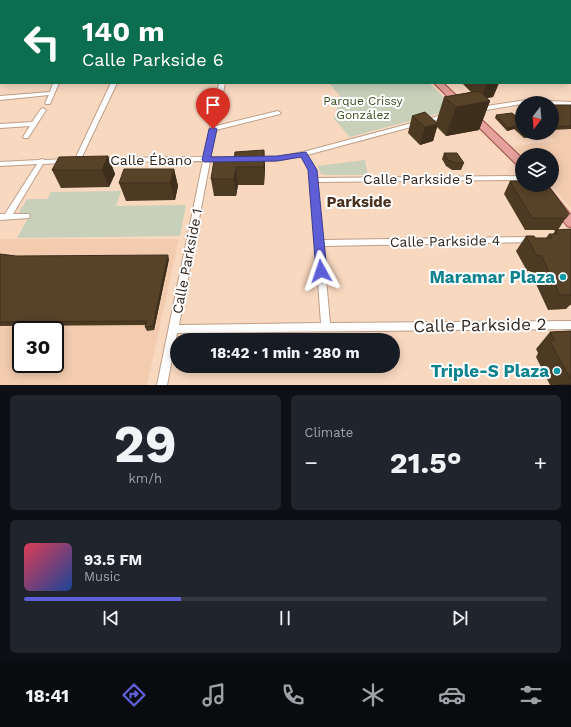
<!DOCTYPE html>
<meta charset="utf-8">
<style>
:root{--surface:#171b24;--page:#20242c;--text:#f1f3f6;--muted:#9ea1a6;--line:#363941;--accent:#5e5fd7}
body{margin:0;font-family:"Work Sans",sans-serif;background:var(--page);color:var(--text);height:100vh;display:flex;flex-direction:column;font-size:15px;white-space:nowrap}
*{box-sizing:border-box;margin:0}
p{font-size:13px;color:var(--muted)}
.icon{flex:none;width:22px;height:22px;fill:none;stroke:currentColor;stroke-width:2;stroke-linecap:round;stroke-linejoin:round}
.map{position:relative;height:385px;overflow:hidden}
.panel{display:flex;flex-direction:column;gap:10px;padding:10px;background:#0d0f14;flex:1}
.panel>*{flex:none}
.top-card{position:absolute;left:0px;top:0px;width:571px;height:84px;box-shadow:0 2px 10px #0003;background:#0b6e4f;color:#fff;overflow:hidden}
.needle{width:26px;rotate:196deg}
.tools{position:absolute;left:515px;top:96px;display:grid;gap:8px}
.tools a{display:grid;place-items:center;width:44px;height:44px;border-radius:50%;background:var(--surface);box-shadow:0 2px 10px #0003;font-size:20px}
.speed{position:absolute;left:12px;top:321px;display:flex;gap:8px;font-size:20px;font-weight:700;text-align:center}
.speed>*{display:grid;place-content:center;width:52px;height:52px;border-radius:50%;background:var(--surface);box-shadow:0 2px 10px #0003;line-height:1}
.speed .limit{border:2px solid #111;border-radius:6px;background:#fff;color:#111}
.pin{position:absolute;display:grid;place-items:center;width:34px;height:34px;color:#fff;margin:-41px -17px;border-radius:50% 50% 50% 0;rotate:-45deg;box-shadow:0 0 4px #0007}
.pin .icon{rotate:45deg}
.me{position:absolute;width:44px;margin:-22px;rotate:355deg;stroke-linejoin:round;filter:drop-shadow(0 0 3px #0008)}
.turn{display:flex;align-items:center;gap:14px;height:84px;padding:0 16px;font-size:18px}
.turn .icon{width:52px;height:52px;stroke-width:2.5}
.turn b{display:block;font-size:28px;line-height:34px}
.big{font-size:30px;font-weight:700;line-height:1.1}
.panel .card{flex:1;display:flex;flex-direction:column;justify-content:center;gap:6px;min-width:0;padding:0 14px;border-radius:6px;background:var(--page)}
.panel .dial{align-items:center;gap:0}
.dial b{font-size:52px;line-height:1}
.song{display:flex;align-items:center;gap:12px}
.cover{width:48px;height:48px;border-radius:6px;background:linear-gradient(135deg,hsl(350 70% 55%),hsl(220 70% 35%))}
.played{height:4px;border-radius:2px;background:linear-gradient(90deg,var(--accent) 30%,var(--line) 30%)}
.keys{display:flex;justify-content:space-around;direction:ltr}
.heat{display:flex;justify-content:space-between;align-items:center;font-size:22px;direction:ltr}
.panel .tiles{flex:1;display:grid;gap:10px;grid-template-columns:1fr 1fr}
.card:last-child{grid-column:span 2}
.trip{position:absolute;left:170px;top:333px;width:230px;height:40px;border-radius:20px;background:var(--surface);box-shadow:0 2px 10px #0003;font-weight:700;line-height:40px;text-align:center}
.tab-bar{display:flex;height:64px;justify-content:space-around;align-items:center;background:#090b0e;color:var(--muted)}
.tab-bar .icon{width:28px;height:28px}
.tab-bar .active{color:var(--accent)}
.tab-bar b{font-size:18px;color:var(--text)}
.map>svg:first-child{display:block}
</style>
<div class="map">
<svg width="571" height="385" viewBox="0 0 571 385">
<rect width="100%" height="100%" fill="#f9d8c0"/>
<path fill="#f3ccb0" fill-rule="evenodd" d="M552 106 571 107V208L550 185H552V155H522L514 146 555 141 547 133H552Z
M0 239H179L147 385H0ZM21 330H55V364H21Z"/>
<path fill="#c8d0ba" d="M329 83H429L456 109V110L432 115 350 137 334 119 340 96Z
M365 160 368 175H325L321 174 318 166Z
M121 191 116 206 186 205 180 236 17 238 30 214H18L27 199H47L51 192Z"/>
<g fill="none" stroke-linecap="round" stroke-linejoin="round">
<g stroke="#be9f88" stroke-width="2">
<path id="street" d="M164 0H168L169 1H165Z
M424 0H428V1H424Z
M468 0H472L473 1H469Z
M512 0H516L517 1H513Z
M561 0H567L568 1H562Z
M570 20H571V22H570Z
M0 30H1V33H0Z
M570 41H571V44H570Z
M570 65H571V67H570Z
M0 73H1V75H0Z
M53 83H59L50 104H46L45 103 49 95 0 100V96L50 92Z
M111 83H117L80 161 77 163 75 162 74 161Z
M219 83H225L216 126 278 111 281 113 280 114 216 130 210 157H242L245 159 242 161H210L179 325 321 323 310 170 301 156C291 158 261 165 253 159L256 157H277L303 152 446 114 449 116 448 117 307 155 316 170 317 178 522 176V180L317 182 323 240 533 237 536 238 537 240 536 242 323 246 330 323 571 321V329L177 333 167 385H157L203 161 100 162 97 160 100 158 204 157Z
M527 100 571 102V106L552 105V103H522V104L480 111 477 109 480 107Z
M43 108 46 110 28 138H24L23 137 30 126 0 128V124L32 122 41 109Z
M42 159 45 160 66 159 69 161 66 163 43 164 13 214H29L30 216 29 218 0 220V214H5L37 164 0 166V162L39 160Z"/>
</g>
<g stroke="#9c4d44" stroke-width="2">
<path id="primary" d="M434 83H443L522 158V167L518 166Z
M536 185H547L571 215V227L567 226Z"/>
</g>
<use href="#street" fill="#fff" fill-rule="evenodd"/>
<use href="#primary" fill="#e6a19c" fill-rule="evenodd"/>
</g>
<path fill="#4c3a23" d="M301 0H327V1H302Z
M333 0H355V1H334Z
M462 83H499L493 97 487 98 490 101 479 130 446 136 437 127 433 141 420 145 408 133 412 116 436 123 444 97 471 92Z
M552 105H571V129L552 130Z
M496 115 522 121V133H545L544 135 524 138 514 129 507 131 495 118Z
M264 150 265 168 264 185H238L236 196H214L211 179 234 160Z
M444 153 464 163 461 170H452L446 166 442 159Z
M108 156 115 174 109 187 61 188 52 170Z
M174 169 178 186 175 200 126 201 119 183Z
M510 181 565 219 558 230 571 229V305H570L566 309 548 310 530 271H527L516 251 526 236 535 238H546L549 234H553L555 231 554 230H525L504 194Z
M0 254 16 256 169 259 154 330 147 331 145 327 146 325 0 326Z
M571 331V385H550L536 357 538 353 536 349 550 332Z"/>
<path fill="#3e2f1d" d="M345 0H355V1H345Z
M487 83H499L493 97 481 99Z
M490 101 479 130 446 136 456 107Z
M438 124 433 141 420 145 425 127Z
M515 126 514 129 507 131 508 128Z
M538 133H545L544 135 524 138 526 135Z
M264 150 265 168 264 185Z
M108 156 115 174 109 187 102 170Z
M236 167 238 185 236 196 234 179Z
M174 169 178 186 175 200 170 183Z
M168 255 169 259 154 330 153 326Z"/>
<path fill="#584329" stroke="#3e2f1d" d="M315 0H325L317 1Z
M479 91 490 101 456 107 444 97Z
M552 105H571V126L552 127Z
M425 112 438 124 425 127 412 116Z
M512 113 522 121V132L515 126 508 128 496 115Z
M523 133H538L526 135Z
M264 150V167H236L234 179H211L214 160H234L235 152Z
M444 153H457L464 163H455L448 160Z
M108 156 102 170H52L59 157Z
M124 169H174L170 183H119Z
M510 181H522V185H548L569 214 565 219 562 218H532Z
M571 229V295H560L541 255 537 256 526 236H534L535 238H552L549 234H558L556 230Z
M0 254 16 256 168 255 153 326 145 327 147 321 0 322Z
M571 331V380L550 341 555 340 550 332Z
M571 384V385H557Z"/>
<path fill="#5e5fd7" stroke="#3d3e8c" d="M213 127 217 129 211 157 277 156 306 152 317 170 327 271 325 274H317L316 271 308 170 301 157 277 161 204 162 202 160 209 129Z"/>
<g fill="#0f9aa8" stroke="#fff" stroke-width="1.5">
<circle cx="563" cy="277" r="4"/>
<circle cx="557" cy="371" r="4"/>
</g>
<g text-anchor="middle" stroke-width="4" stroke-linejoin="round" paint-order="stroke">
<g font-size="12" fill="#3d4c1c" stroke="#fff">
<text x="363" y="105">Parque Crissy<tspan x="363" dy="14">González</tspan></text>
</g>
<g font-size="14" fill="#31251c" stroke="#fff">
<text x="151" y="165">Calle Ébano</text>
<text x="418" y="184">Calle Parkside 5</text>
<text transform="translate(445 241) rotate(-1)" y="5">Calle Parkside 4</text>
<text transform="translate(187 261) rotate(-79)" y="5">Calle Parkside 1</text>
</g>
<g font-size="15" font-weight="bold" fill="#4c321e" stroke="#fff">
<text x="359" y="207">Parkside</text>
</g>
<g font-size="17" font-weight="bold" fill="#0d838f" stroke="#fff" text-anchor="end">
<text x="555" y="283">Maramar Plaza</text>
<text x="549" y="377">Triple-S Plaza</text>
</g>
<g font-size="17" fill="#31251c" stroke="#fff">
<text transform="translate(480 325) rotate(-1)" y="6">Calle Parkside 2</text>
</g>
</g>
</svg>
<div class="tools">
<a><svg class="needle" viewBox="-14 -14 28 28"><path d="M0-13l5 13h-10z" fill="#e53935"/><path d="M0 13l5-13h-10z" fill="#9ea1a6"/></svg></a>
<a><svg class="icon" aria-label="layers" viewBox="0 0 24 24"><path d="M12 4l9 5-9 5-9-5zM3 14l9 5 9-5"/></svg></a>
</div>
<div class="speed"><div class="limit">30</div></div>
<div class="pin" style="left:213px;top:129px;background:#d93025"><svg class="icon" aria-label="arrive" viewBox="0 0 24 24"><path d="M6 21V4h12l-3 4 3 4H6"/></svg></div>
<svg class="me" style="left:321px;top:271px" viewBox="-20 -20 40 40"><path d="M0-17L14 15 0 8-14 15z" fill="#5e5fd7" stroke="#fff" stroke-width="4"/></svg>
<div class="trip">18:42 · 1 min · 280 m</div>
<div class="top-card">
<div class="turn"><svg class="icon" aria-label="left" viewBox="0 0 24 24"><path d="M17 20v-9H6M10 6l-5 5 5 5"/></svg><div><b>140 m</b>Calle Parkside 6</div></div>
</div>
</div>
<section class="panel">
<div class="tiles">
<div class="card dial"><b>29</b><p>km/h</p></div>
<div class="card"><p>Climate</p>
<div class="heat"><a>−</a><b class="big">21.5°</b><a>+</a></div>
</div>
<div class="card">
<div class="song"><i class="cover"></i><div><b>93.5 FM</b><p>Music</p></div></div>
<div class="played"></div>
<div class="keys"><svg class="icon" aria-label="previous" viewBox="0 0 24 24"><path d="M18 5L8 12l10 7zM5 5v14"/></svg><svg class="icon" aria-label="pause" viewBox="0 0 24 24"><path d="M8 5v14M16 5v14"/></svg><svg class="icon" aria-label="next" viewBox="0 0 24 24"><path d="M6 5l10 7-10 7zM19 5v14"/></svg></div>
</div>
</div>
</section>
<nav class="tab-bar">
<b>18:41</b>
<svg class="icon active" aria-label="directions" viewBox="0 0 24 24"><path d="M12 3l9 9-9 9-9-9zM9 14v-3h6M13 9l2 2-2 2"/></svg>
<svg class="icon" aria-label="music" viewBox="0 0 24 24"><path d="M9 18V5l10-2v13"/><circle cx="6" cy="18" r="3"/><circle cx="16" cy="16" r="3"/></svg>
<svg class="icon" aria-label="phone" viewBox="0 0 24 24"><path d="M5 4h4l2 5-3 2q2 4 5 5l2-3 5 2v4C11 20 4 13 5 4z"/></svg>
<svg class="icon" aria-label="climate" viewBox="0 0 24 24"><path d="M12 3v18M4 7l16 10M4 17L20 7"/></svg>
<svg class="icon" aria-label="car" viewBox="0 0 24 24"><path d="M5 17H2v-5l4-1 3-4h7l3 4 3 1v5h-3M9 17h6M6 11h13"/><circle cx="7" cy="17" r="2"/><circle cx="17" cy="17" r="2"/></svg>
<svg class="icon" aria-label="filters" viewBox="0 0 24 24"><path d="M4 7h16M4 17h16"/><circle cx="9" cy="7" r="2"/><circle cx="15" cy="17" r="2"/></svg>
</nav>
